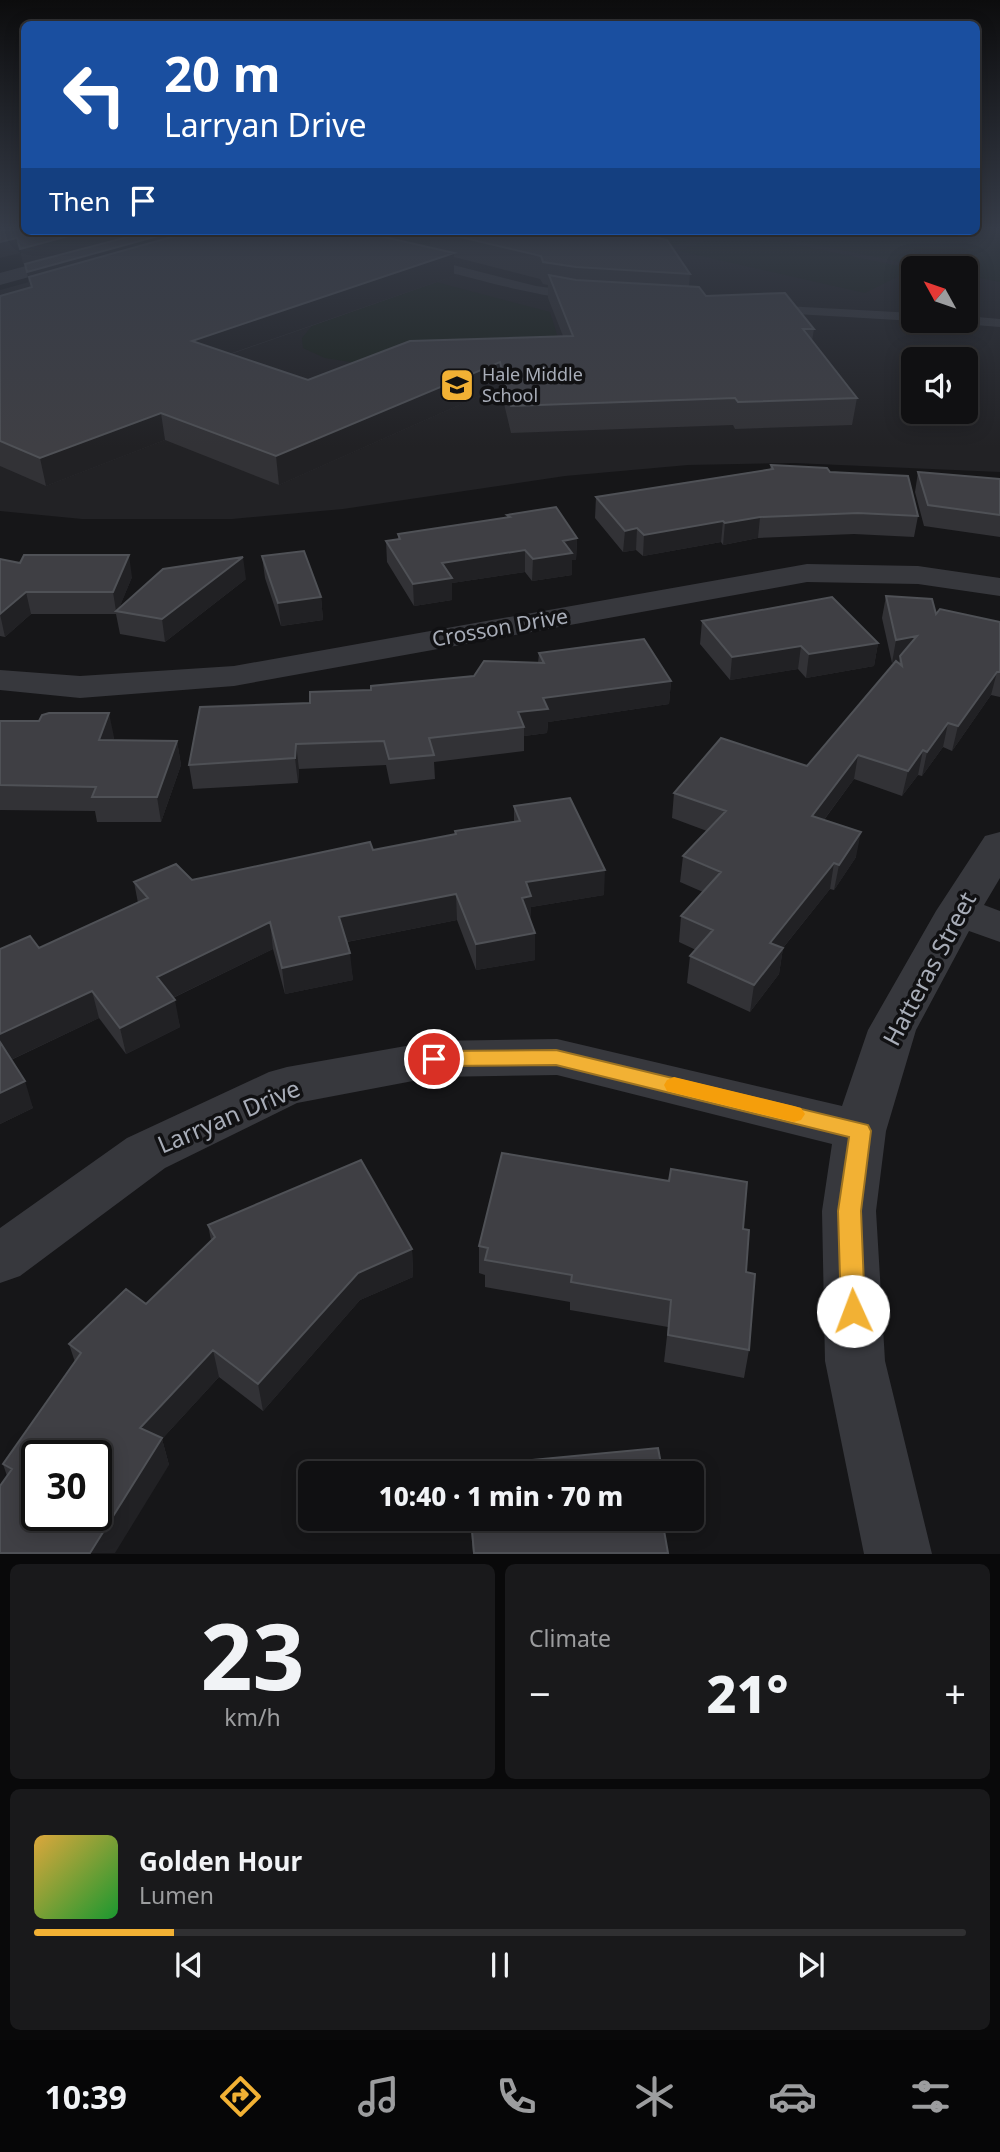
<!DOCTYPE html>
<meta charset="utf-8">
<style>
:root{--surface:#101012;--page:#19191b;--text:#f1f3f6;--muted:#9c9d9f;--line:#303032;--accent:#f2b134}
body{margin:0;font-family:"Noto Sans",sans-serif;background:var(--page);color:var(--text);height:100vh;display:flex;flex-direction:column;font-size:26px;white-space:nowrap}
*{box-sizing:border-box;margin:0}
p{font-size:23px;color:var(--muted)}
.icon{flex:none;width:38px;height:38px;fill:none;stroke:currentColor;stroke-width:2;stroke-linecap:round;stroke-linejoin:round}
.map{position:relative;height:1554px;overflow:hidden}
.panel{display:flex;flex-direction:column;gap:10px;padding:10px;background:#09090a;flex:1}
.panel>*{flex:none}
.guide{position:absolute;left:21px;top:21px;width:959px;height:214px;border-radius:10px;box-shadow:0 4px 18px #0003,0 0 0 2px var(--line);background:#1a4fa0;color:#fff;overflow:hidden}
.needle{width:46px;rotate:310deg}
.fabs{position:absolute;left:901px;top:256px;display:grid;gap:14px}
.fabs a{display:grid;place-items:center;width:77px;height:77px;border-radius:10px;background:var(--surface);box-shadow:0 4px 18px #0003,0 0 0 2px var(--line);font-size:35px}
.speed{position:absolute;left:21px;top:1440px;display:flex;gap:14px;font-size:35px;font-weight:700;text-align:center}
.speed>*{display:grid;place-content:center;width:91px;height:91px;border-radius:50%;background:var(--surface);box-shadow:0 4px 18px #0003,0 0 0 2px var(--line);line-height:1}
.speed .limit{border:4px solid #111;border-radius:10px;background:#fff;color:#111}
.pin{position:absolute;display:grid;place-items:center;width:60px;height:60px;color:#fff;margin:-30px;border:4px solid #fff;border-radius:50%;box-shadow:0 2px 7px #0007}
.me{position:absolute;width:77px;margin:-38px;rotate:358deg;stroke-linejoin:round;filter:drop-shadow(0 0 5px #0008)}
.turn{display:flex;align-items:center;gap:24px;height:147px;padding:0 28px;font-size:32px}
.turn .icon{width:91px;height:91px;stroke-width:2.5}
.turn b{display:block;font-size:49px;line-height:60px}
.then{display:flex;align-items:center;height:66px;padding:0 28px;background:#0003;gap:14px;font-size:26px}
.big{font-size:52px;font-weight:800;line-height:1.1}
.panel .widget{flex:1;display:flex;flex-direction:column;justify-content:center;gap:10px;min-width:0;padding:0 24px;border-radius:10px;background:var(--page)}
.panel .dial{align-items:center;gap:0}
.dial b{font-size:91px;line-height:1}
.song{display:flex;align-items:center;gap:21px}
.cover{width:84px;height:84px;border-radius:10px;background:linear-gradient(135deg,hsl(40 70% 55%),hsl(130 70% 35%))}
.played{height:7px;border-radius:4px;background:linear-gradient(90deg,var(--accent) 15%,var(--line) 15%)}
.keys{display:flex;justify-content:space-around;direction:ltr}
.heat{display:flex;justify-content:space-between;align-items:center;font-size:38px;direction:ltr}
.panel .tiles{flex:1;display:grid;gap:10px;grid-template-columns:1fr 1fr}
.widget:last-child{grid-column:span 2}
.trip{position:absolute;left:298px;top:1461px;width:406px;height:70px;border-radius:10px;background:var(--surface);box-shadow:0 4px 18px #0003,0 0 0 2px var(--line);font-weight:800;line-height:70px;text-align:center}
.menu{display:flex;height:112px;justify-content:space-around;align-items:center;background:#060607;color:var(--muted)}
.menu .icon{width:49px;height:49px}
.menu .on{color:var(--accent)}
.menu b{font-size:32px;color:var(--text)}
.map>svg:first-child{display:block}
</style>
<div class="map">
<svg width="1000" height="1554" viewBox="0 0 1000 1554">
<rect width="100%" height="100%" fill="#161618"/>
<path fill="#222225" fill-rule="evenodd" d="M1000 230V472L794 463 688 465 565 476 343 509 232 519H82L0 511V290L215 231ZM914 268H966V320H914ZM914 359H966V411H914Z"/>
<path fill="#1c231d" d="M1000 230V282L966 275V268H930L748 231Z
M542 231H712L650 255Z
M731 231 913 269 865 293 679 251Z
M436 282 550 312 565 361 357 363 325 358 303 348 302 338 312 326Z"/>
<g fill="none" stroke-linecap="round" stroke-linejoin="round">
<path fill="#37383d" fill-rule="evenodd" d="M422 257 536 286 581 292 588 296C572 308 443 270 418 264L416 261Z
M767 305 914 313V320H917L914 321 762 312V306Z
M966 316 1000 319V327L962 324 955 320H966Z"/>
<path fill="#37383d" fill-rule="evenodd" d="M155 231H185L182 235 0 285V273Z
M807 564 918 566 1000 578V596L918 584 807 582 234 686 80 698 0 690V670L80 676 234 666Z
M1000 832V878L984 905 1000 911V942L969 931 916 1030 886 1131 876 1211 885 1361 932 1554H864L825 1361 822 1211 832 1144 557 1075 434 1077 297 1103 165 1168 20 1276 0 1283V1228L127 1138 269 1072 287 1067 434 1041 557 1039 842 1106 868 1030 936 911 985 836Z"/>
</g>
<path fill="#323236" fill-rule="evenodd" d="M430 231H624L690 274 689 286 706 296 814 329 812 341 857 398 852 425 735 429 733 425 511 433 500 387 279 485 165 440 46 486 0 466V296L30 288 25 264 337 236 430 248ZM454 257 540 279 543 284 548 285V298L563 336 308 380 231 354 454 276Z
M771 465 830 472 918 516 914 537 854 534 758 538 723 545 721 542 643 556 636 550 623 552 595 518 596 497 770 469Z
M918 472 1000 479V537L924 526 915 492Z
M507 515 577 538 576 560H572V575L532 581 525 572 452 583V600L414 606 387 562 386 541 398 539V534L507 518Z
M262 556 321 597 323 620 281 626 265 578Z
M0 559 20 563 132 577 119 608 246 579 165 642 120 634 116 614H31L5 637 0 636Z
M886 596 936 614 1000 622V697L991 695 952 751 943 747 922 776 918 775 902 796 854 779 824 820 856 857 834 890 830 889 783 948 779 974 750 1012 687 983 690 956 696 950 679 942 681 916 703 892 680 882 683 856 707 831 672 818 674 793 807 766 895 662 892 663 882 618Z
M702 621 878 643 874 666 806 678 798 669 730 680 700 644Z
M539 653 671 681 669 704 548 722 547 733 524 736V751L434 762 435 779 390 784 386 765 299 769 298 783 193 789 189 765 310 703 371 690 474 676 538 663Z
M0 721H39L114 737 113 740 177 741 181 765 161 822H97L95 811 0 810Z
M514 806 604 895 531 907 530 920 535 933V960L476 970 457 920 347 942 353 980 285 994 273 949 173 998 180 1027 126 1054 99 1018 11 1060 33 1108 0 1124V949L39 948 138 903 134 882 192 880 373 850 455 834V831L514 822Z
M208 1225 412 1249 413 1277 360 1300 263 1411 219 1377 162 1439 169 1465 7 1476 3 1464 75 1362 69 1344 146 1304 211 1240Z
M743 1229 749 1350 744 1378 664 1362 668 1327 570 1310V1302L485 1287V1275L479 1273V1246Z
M470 1519H662L668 1553H473Z"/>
<path fill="#212124" d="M87 231H145L23 264 20 249Z
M176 231H231L29 277 31 288H30L27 272Z
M17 238 20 253 0 258V242Z
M454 253V276L195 366 192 341Z
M500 362V387L279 485 276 456Z
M161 413 165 440 46 486 40 458Z
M760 517 758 538 723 545 725 523Z
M723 521 721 542 643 556 644 535Z
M637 528 636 550 623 552 625 531Z
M577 538 576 560H572V575L532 581 533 559 563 541Z
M525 550V572L452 583V600L414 606 413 584 442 563Z
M129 555 132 577 118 611H116L113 592Z
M243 557 246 579 165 642 162 619Z
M26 592 31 614 5 637 0 614Z
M321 597 323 620 281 626 278 603Z
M917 636 900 656 899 662 892 663 896 640Z
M878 643 874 666 806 678 809 654Z
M801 646 798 669 730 680 732 657Z
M997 672 991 695 952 751 958 726Z
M671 681 669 704 548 722 547 733 524 736V727L518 712 543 698Z
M109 713 114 737 104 765 99 740Z
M948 723 943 747 922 776 927 752Z
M177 741 181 765 161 822 157 797Z
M296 744 299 769 298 783 295 758Z
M923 750 918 775 902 796 908 771Z
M858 755 854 779 808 841 812 816Z
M861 832 856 857 834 890 839 865Z
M834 863 830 889 766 969 770 943Z
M605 870 604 895 531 907 530 922 522 898 526 882Z
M456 894 457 920 341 943 339 917Z
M270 922 273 949 162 1003 157 977Z
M535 933V960L476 970V944Z
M783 948 779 974 750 1012 754 985Z
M350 953 353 980 285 994 282 968Z
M92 991 99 1018 4 1063 0 1048V1034Z
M175 1000 180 1027 126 1054 120 1028Z
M25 1081 33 1108 0 1124V1093Z
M412 1249 413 1277 360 1300 263 1411 258 1384 358 1273Z
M213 1350 219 1377 162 1439 169 1465 115 1553H90L140 1428Z"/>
<path fill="#3f3f44" stroke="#4f5156" stroke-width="2" fill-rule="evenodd" d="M0 230H24V231H87L20 249 17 238 0 242Z
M150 231H176L27 272 25 264Z
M193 231H318L337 236 353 231H358L454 253 192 341 308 380 410 341 573 336 549 275 576 280 699 287 706 296 785 293 814 329H803L857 398 738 402 735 398 511 406 500 362 276 456 161 413 40 458 0 441V296L32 287 29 277Z
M435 231H624L667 240 690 274 576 267 543 262 541 256Z
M771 465 827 468 830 472 908 476 918 516 858 513 760 517 725 523 723 521 644 535 637 528 625 531 596 497 773 469Z
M918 472 1000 479V515L928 505Z
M556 507 577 538 563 541 572 553 533 559 525 550 442 563 452 578 413 584 386 541 400 539 398 534 510 517 507 515Z
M304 551 321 597 278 603 262 556Z
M24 555H129L113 592H26L0 614V559L20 563Z
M243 557 162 619 116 611 163 569Z
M886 596 932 599 936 614 940 609 1000 622V672H997L958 726 948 723 927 752 923 750 908 771 858 755 812 816 861 832 839 865 834 863 770 943 783 948 754 985 690 956 713 930 681 916 721 872 683 856 726 811 674 793 721 738 807 766 896 661 902 666 900 656 917 636 896 640Z
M832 597 878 643 809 654 801 646 732 657 702 621Z
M644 639 671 681 543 698 548 709 518 712 524 727 429 738 434 755 389 759 384 741 296 744 295 758 189 765 200 707 310 703V692L371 690V686L474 676 484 661 544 663 539 653Z
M49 713H109L99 740 177 741 157 797H92L96 787 0 785V721H39L42 715Z
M570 798 605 870 526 882 531 896 522 898 535 933 476 944 456 894 339 917 350 953 282 968 270 922 157 977 175 1000 120 1028 92 991 0 1034V949L30 936 39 948 148 898 134 882 176 864 192 880 370 842 373 850 456 834 455 831 520 821 514 806Z
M0 1042 25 1081 0 1093Z
M502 1153 669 1181 671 1169 747 1182 743 1229 749 1230 746 1272 755 1274 749 1350 668 1335 671 1300 571 1282 572 1275 485 1260 488 1248 479 1246Z
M361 1160 412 1249 358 1273 258 1384 213 1350 140 1428 162 1438 90 1553H0V1486L12 1469 3 1464 81 1353 69 1344 126 1289 146 1304 215 1237 208 1225ZM37 1456H96V1516H37Z
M658 1448 663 1474H468V1466Z
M471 1519H662L668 1553H474Z"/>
<linearGradient id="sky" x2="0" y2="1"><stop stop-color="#0c0c0d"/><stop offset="0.51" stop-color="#363c48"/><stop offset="1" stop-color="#363c48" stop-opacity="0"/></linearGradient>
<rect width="1000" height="447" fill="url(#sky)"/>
<path fill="#f2b134" stroke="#9d7322" stroke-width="2" d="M556 1050 868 1125 871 1131 861 1211 865 1311 862 1319 853 1322 845 1319 841 1311 838 1211 849 1137 556 1065 434 1066 426 1064 424 1059 426 1053 434 1051Z"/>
<path fill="#f59e0b" d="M674 1077 794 1106 801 1108 805 1114 801 1120 794 1122 667 1091 664 1085 667 1080Z"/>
<defs>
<g id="school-square" transform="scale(1.75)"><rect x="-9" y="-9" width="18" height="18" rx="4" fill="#f2b134" stroke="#111113"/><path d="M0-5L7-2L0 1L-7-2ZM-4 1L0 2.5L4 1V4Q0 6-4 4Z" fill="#111"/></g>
</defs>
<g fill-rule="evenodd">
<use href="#school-square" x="457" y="385"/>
</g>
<g text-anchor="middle" stroke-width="7" stroke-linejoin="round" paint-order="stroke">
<g font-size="18" fill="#a8adb8" stroke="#111113" text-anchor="start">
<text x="482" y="381">Hale Middle<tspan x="482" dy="21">School</tspan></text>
</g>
<g font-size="21" fill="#a8adb8" stroke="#111113">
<text transform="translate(500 628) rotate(-10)" y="7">Crosson Drive</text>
</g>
<g font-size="24" fill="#a8adb8" stroke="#111113">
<text transform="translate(930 969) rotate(-62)" y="8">Hatteras Street</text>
<text transform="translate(229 1117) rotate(-23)" y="8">Larryan Drive</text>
</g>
</g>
</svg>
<div class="fabs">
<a><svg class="needle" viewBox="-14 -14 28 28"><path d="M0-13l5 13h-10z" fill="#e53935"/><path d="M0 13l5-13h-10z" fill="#9c9d9f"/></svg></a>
<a><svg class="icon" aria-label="sound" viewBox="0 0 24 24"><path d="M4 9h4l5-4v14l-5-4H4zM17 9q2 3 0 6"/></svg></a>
</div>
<div class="speed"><div class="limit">30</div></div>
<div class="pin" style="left:434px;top:1059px;background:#d93025"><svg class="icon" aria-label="arrive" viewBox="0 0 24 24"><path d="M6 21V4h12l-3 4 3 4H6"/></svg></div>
<svg class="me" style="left:853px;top:1311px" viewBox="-20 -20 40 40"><circle r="19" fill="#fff"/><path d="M0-13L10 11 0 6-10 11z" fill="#f2b134"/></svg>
<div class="trip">10:40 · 1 min · 70 m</div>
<div class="guide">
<div class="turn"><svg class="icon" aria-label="left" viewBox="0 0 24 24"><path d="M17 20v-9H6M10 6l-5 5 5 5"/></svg><div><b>20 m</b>Larryan Drive</div></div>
<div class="then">Then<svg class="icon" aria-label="arrive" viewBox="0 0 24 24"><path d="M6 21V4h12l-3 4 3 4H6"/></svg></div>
</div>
</div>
<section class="panel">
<div class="tiles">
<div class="widget dial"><b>23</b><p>km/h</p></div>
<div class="widget"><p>Climate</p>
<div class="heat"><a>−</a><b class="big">21°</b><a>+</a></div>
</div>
<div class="widget">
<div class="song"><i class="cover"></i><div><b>Golden Hour</b><p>Lumen</p></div></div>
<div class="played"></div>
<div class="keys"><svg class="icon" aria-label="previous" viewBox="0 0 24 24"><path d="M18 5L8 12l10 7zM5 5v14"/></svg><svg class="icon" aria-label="pause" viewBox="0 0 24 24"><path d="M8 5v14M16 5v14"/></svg><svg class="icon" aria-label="next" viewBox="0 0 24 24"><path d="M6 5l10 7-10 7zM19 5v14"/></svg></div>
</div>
</div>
</section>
<nav class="menu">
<b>10:39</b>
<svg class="icon on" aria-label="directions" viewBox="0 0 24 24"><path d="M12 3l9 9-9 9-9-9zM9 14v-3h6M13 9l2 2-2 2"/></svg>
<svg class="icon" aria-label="music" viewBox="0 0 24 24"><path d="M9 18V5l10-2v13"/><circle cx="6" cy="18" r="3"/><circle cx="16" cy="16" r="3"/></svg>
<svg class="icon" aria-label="phone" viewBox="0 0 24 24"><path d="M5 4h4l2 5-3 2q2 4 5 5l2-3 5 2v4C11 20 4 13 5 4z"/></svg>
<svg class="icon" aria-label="climate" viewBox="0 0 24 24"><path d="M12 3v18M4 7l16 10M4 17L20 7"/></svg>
<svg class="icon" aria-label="car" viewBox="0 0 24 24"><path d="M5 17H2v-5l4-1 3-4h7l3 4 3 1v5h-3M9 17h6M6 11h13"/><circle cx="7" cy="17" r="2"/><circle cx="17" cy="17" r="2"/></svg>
<svg class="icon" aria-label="filters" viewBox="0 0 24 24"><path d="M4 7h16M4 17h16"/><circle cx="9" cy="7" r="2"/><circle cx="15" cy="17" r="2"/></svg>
</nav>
